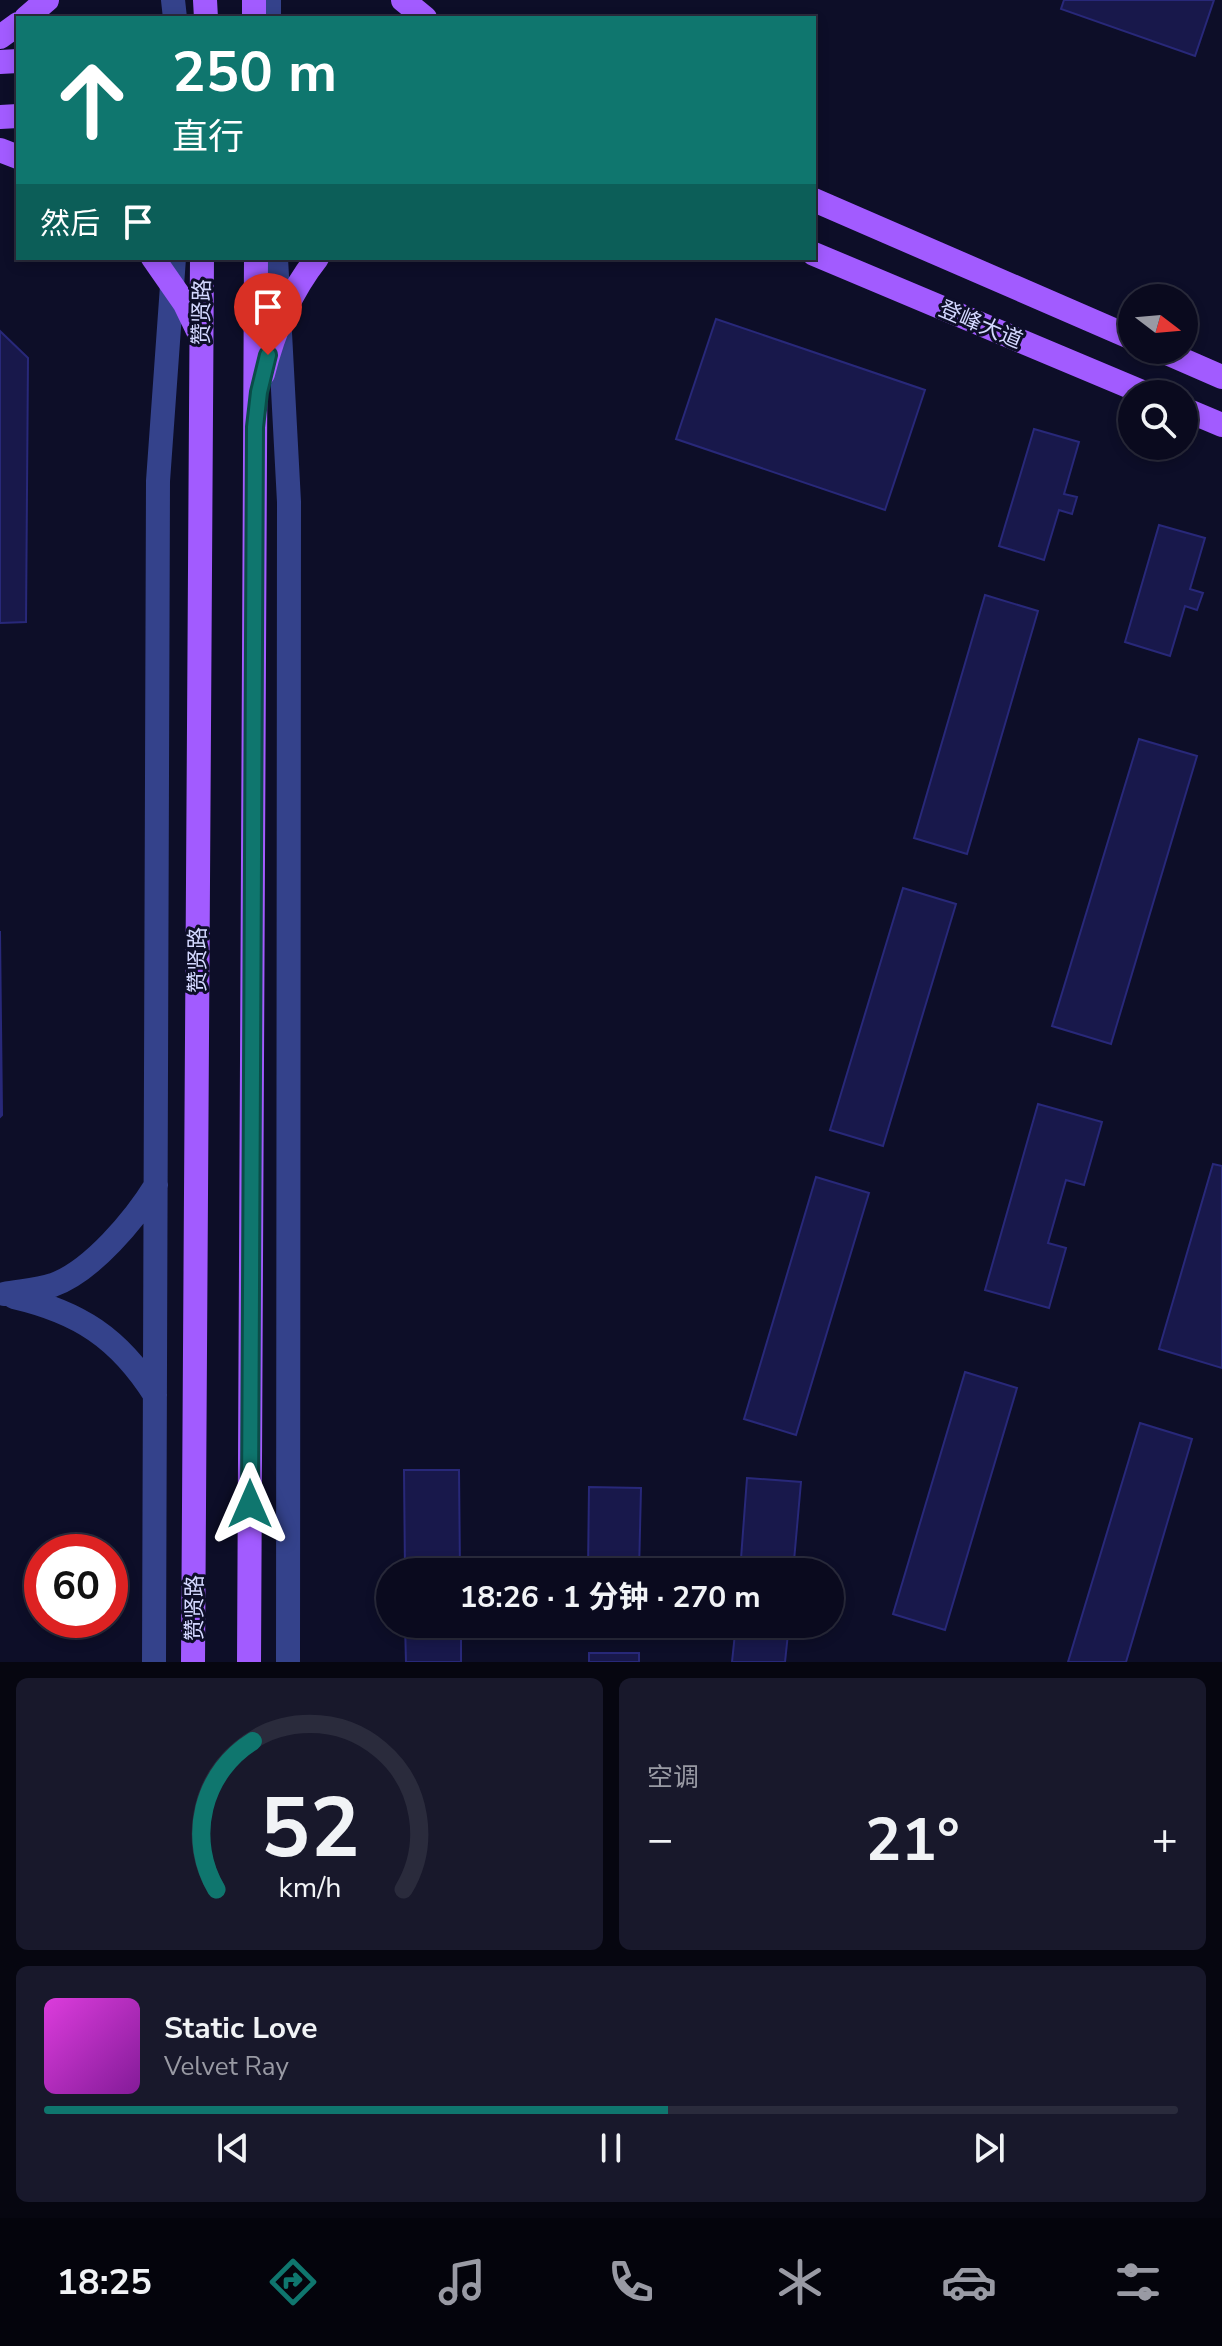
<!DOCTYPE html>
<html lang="zh">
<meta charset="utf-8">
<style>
:root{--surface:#0a0a1e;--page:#18182b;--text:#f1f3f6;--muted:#999aa4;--line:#2a2b3c;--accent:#0f766e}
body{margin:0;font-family:"Nunito Sans","Noto Sans SC",sans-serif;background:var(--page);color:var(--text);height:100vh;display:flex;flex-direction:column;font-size:30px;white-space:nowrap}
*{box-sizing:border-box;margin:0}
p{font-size:26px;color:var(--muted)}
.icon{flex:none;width:44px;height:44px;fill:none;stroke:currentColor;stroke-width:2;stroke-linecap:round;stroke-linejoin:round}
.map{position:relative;height:1662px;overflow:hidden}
.drawer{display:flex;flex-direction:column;gap:16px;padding:16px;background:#060610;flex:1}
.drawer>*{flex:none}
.hud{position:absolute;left:16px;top:16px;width:800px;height:244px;border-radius:0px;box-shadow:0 4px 12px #0003,0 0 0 2px var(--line);background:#0f766e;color:#fff;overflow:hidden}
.needle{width:52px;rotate:106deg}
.controls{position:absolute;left:1118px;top:284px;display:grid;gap:16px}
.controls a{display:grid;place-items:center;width:80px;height:80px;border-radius:50%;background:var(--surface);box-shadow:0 4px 12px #0003,0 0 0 2px var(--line);font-size:40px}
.speed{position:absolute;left:24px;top:1534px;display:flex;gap:16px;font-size:40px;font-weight:700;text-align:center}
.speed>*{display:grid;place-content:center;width:104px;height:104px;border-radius:50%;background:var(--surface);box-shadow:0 4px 12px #0003,0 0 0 2px var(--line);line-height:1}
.speed .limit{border:12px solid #d22;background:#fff;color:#111}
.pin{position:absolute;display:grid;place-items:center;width:68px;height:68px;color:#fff;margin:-82px -34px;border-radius:50% 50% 50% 0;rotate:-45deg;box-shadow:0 0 8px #0007}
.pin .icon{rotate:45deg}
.me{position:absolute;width:88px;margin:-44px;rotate:0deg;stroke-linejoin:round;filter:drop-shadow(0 0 6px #0008)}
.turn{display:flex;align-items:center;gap:28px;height:168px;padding:0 24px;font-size:36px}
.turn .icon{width:104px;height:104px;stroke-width:2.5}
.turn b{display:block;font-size:56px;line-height:68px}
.then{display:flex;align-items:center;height:76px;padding:0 24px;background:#0003;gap:16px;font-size:30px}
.big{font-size:60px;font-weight:700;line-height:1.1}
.drawer .card{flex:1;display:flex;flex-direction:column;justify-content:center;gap:12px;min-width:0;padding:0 28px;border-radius:12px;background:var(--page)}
.drawer .dial{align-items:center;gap:0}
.dial svg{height:208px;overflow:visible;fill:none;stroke:var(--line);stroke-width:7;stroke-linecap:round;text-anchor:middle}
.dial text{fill:var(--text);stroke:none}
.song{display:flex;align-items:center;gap:24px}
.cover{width:96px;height:96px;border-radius:12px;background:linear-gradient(135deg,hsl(300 70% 55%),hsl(290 70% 35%))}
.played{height:8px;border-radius:4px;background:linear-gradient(90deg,var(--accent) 55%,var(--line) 55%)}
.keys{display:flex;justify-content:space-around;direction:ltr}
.heat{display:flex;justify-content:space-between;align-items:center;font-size:44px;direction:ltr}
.drawer .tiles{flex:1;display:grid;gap:16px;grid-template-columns:1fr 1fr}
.card:last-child{grid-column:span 2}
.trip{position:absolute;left:376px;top:1558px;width:468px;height:80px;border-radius:40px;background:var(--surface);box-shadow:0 4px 12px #0003,0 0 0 2px var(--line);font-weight:700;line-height:80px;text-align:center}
.tab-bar{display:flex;height:128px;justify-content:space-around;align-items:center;background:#04040c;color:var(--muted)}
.tab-bar .icon{width:56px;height:56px}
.tab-bar .current{color:var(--accent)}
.tab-bar b{font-size:36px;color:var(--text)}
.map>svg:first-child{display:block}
</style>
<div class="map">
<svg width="1222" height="1662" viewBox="0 0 1222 1662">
<rect width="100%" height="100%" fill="#0d0e28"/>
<path fill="#18184b" stroke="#282879" stroke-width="2" d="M1064 0H1214L1195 56 1061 9Z
M716 319 925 390 885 510 676 439Z
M0 331 28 358 26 622 0 623Z
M1034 429 1079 442 1064 494 1077 497 1072 514 1059 510 1044 560 999 546Z
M1159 525 1205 538 1190 589 1203 593 1197 610 1185 606 1170 656 1125 642Z
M985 595 1038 611 967 854 914 838Z
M1139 739 1197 756 1111 1044 1052 1026Z
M903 888 956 904 883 1146 830 1130Z
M0 931 2 1115 0 1117Z
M1038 1104 1102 1122 1084 1185 1066 1180 1048 1243 1066 1248 1049 1308 985 1290Z
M1213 1164 1222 1166V1368L1159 1349Z
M816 1177 869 1193 796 1435 744 1419Z
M965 1372 1017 1388 945 1630 893 1614Z
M1140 1423 1192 1439 1126 1662H1068Z
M404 1470H459L460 1572H405Z
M747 1478 801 1482 793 1572H740Z
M589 1487 641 1488 639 1572H588Z
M405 1624H461V1662H406Z
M736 1624H789L785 1662H732Z
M589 1653H639V1662H589Z"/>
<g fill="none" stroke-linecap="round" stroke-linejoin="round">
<path stroke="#34428b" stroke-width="24" d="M173 0 175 18
M269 0V18
M276 258 289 502 288 1662
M4 1294C20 1291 38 1290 53 1285 92 1271 135 1219 156 1185
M14 1297C79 1312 119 1338 155 1395
M154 1662 158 481 174 258"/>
<path stroke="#a25bff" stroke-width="24" d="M205 0 206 18
M254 0V18
M403 0 425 18
M26 18 47 0
M0 37 18 24
M0 62 18 61
M0 117 18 116
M0 150 18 157
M814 200 1132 338
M814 254 1147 394
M153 258 185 304 198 331
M1160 350 1222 377
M263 374C273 333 291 291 317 258
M1184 409 1222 425
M193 1662 202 258
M249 1662 256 258"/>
</g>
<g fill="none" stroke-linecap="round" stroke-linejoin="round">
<g stroke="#0a4d48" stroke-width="20">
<path id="route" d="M250 1504 255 427 259 392 268 355"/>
</g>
<use href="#route" stroke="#0f766e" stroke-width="14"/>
</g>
<g text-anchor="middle" stroke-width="6" stroke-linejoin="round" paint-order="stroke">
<g font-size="22" fill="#d4d8ff" stroke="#0d0e28">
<text transform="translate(201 312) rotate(-89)" y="8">赞贤路</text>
<text transform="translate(981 324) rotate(23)" y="8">登峰大道</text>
<text transform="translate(197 960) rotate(-90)" y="8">赞贤路</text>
<text transform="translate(194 1608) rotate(-90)" y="8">赞贤路</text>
</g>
</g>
</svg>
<div class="controls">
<a><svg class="needle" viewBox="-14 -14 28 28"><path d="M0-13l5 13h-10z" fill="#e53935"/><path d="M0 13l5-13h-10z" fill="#999aa4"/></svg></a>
<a><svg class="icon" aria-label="search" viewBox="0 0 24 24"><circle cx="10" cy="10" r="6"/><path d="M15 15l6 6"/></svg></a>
</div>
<div class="speed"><div class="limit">60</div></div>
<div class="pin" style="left:268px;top:355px;background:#d93025"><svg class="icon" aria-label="arrive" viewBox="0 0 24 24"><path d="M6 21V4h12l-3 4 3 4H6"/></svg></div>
<svg class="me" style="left:250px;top:1504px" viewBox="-20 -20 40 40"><path d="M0-17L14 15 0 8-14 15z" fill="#0f766e" stroke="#fff" stroke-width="4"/></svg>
<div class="trip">18:26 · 1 分钟 · 270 m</div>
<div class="hud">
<div class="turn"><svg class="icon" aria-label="ahead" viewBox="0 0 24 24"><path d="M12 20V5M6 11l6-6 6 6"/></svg><div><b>250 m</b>直行</div></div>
<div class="then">然后<svg class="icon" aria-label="arrive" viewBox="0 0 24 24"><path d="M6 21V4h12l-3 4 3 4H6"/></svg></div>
</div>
</div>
<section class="drawer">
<div class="tiles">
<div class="card dial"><svg viewBox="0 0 100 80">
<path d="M14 69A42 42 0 1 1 86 69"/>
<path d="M14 69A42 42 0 0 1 28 12" stroke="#0f766e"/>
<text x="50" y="56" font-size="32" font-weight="700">52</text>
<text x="50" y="72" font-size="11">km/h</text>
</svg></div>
<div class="card"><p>空调</p>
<div class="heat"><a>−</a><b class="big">21°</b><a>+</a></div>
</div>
<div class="card">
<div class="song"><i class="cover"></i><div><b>Static Love</b><p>Velvet Ray</p></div></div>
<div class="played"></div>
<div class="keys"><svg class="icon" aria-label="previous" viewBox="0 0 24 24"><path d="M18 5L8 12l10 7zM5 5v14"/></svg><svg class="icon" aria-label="pause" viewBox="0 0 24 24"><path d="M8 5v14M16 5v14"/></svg><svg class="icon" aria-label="next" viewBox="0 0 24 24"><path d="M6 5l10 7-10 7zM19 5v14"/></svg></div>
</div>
</div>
</section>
<nav class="tab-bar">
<b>18:25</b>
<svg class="icon current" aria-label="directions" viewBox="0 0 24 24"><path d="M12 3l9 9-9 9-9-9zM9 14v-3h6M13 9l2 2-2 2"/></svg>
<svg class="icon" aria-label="music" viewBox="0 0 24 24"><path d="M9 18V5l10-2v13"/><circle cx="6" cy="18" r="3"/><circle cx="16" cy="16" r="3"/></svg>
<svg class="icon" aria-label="phone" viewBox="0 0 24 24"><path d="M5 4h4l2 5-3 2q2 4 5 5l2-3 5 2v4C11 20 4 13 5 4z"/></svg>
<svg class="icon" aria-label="climate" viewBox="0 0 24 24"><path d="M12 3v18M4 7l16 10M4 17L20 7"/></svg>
<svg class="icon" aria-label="car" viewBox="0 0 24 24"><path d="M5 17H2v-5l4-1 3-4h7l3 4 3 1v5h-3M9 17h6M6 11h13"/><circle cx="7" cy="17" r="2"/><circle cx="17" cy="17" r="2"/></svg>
<svg class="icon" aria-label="filters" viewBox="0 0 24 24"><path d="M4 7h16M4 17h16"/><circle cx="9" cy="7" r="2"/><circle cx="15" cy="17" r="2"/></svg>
</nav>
